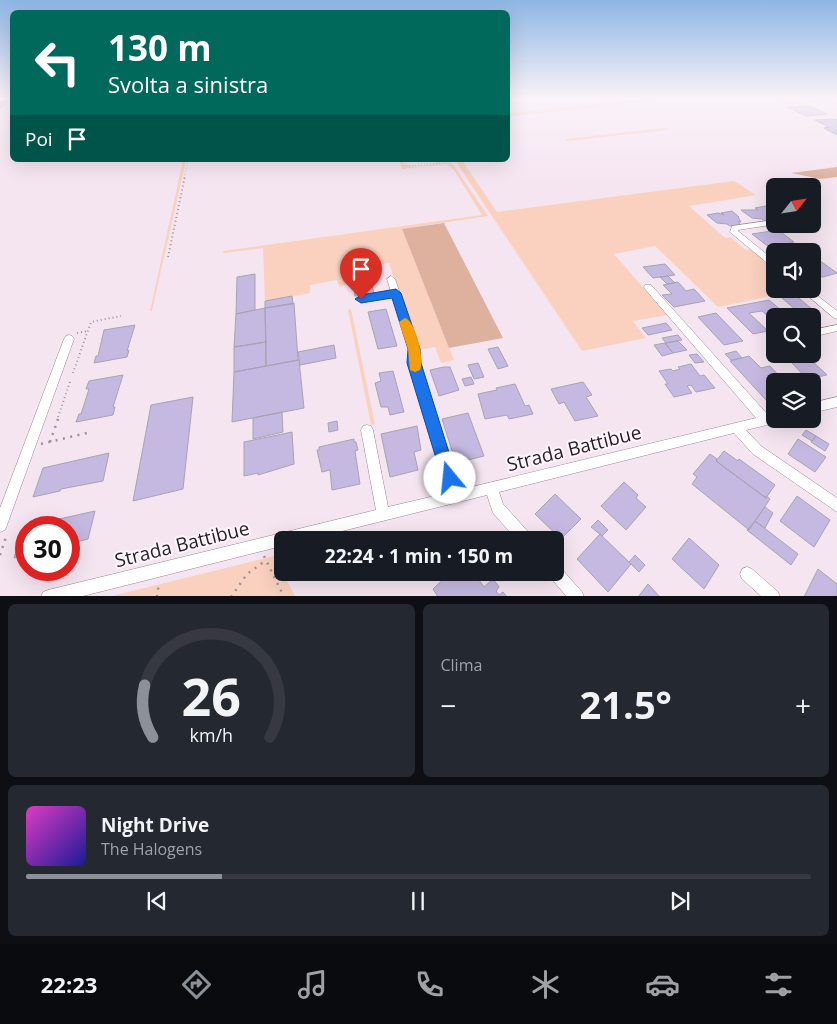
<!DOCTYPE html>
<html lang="it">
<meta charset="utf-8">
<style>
:root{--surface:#171b24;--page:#242831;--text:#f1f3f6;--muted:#9ea1a6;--line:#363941;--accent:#8c9099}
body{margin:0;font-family:"Open Sans",sans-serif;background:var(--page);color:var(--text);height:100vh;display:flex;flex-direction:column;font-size:19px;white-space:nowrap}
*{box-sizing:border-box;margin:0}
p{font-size:16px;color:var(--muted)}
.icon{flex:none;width:28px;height:28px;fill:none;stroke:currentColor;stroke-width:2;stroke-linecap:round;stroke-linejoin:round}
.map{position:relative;height:596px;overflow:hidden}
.drawer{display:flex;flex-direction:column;gap:8px;padding:8px;background:#0d0f14;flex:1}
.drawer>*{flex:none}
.top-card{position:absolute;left:10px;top:10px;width:500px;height:152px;border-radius:8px;box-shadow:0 5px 20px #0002;background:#00695c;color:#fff;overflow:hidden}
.needle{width:32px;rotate:60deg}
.controls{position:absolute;left:766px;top:178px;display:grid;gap:10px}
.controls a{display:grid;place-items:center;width:55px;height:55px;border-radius:8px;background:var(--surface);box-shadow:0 5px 20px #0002;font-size:25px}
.speed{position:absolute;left:15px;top:516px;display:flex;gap:10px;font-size:25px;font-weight:700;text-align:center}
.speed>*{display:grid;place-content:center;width:65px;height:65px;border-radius:50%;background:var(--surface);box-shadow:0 5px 20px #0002;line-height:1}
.speed .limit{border:8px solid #d22;background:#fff;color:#111}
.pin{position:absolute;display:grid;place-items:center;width:42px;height:42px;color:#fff;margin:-51px -21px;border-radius:50% 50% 50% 0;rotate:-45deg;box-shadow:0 0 5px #0007}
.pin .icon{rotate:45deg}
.me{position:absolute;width:55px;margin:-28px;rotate:343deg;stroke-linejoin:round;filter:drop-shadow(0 0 4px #0008)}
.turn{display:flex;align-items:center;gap:18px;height:105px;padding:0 15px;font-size:22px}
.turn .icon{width:65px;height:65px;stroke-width:2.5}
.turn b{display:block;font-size:35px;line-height:42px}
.then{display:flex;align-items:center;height:48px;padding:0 15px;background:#0003;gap:10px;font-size:19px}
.big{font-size:38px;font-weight:700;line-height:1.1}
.drawer .card{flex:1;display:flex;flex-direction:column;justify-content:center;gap:8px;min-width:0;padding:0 18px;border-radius:8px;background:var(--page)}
.drawer .dial{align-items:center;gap:0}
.dial svg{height:130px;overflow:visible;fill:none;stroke:var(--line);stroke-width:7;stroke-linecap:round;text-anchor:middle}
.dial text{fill:var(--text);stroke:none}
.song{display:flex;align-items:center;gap:15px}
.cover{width:60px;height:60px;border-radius:8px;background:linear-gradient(135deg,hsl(310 70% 55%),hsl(240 70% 35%))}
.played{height:5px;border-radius:2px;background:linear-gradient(90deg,var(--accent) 25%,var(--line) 25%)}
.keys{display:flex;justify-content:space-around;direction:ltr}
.heat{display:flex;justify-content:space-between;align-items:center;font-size:28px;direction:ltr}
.drawer .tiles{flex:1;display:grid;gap:8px;grid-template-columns:1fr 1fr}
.card:last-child{grid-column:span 2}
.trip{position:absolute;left:274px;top:531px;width:290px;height:50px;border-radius:8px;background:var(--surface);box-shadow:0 5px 20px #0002;font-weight:700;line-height:50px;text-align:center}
.dock{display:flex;height:80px;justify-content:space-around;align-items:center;background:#090b0e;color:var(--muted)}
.dock .icon{width:35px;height:35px}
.dock .current{color:var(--accent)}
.dock b{font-size:22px;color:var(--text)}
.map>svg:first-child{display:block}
</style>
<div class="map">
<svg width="837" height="597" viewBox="0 0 837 597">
<rect width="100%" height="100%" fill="#f5e5f1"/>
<path fill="#fad1bf" d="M655 98H674L508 116V113Z
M773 98H837V104L824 102 789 105Z
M665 128 668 130 567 141 565 139Z
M183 160H186C175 211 163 260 152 311H150Z
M399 160H402L404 164C417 172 438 160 452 163L488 216 402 229 454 360 441 363 435 347 418 350 389 263 343 270 346 285 339 287 337 280 310 285V293L265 301 263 248 223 253V251L482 215 454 170 447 164 402 169Z
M462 160 497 212 734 181 756 195 689 206 725 238 730 237 746 250 751 249 775 269V289L801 290 718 307 655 246 614 254 667 315 633 321 646 338 582 351 458 165 457 162Z
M351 309 375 424 371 425 348 310Z
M274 556 295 596H112Z"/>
<path fill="#deb19f" d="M837 167V177L821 179 791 173Z
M444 223 503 338 449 348 402 229Z"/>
<path fill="#c5b8e1" stroke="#a8a3b2" d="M810 106 827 114 807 116 787 107Z
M835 119 837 120V135L824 128 829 127 815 120Z
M766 206 775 214V217H772L775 219 765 221 762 219 752 218 741 210H758L755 208Z
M732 211 739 217H738L741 222H738L741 225 730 226 727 224 717 223 707 215 718 213 724 215 721 213Z
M778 230 794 242 769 247 752 234Z
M812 255 837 273 823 277 817 276 812 272Z
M665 264 675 275 653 278 643 267Z
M369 266 370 270 357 272 356 268Z
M374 270 377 281 359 283 356 273Z
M255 274V310L236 314 237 277Z
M668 276 675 283 667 284 660 277Z
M371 282 374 293 355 296 353 284Z
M678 282 686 291 694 289 705 301 674 307 662 295 672 294 663 285Z
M795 295 818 314 803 316 782 298Z
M292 296 293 304 265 308V301Z
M769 300 788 316H775V322L762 311 749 313 768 331 753 334 727 308Z
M294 303 298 360 266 366 265 308Z
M265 308 266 342 234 347 236 314Z
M386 309 397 346 378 349 368 312Z
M716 313 743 341 724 345 698 317Z
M666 323 672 330 648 335 642 328Z
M135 325 127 351 129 350 127 357 94 363 96 356H98L104 330Z
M678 335 682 340 666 343 662 338Z
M678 341 687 350 673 353 665 343Z
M266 342V366L234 372V347Z
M665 343 673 353 662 356 654 345Z
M334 345 336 358 300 365 298 352Z
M498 347 508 366 498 369 488 349Z
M736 351 742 358 731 360 725 354Z
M697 354 704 362 695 363 689 355Z
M749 356 761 368 770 366 784 381H775V398L766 400 730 361Z
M810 359 827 375 817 377 819 379 809 381 792 363Z
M299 360 304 408 232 422 234 372Z
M478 363 484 377 474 379 468 365Z
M691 364 700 376 704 375 715 388 696 392 691 385 687 386 692 393 674 397 665 384H668L659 371 671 369 673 371 680 369 678 367Z
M444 367H450L459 390 439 396 430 370Z
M393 371 404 412 390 415 388 407H381L375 383 381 381 379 373Z
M123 375 113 407H115L113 415 76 422 79 414H81L89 389H86L89 381Z
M471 377 474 384 465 386 462 379Z
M583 382 592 395 586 397 598 416 575 421 564 402 559 404 551 389Z
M515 384 525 406 529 405 533 414 509 419 507 415 485 419 478 394 497 390 496 388Z
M193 397 183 489 133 501 151 405Z
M282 412 283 432 253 439V418Z
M468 413 484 456 456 463 442 419Z
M337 421 338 430 329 432 328 423Z
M417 426 421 450 414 452 418 470 390 477 381 434Z
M806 430 816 436 812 441 802 435Z
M292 432 294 464 258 475V473L244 476V442Z
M816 436 829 444 825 451 811 442Z
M354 439V442H356L358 450 355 451 360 484 332 490 330 470 322 472 317 450H319V447Z
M798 439 826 457 815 472 788 454Z
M724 451 738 461 739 459 775 485 766 498 716 461Z
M109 453 103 481 61 489 60 491 33 497 43 468Z
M710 454 717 459 716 461 766 498V496L770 499 749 530 692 484 697 477 693 474Z
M624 482 638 495 636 498 646 507 626 530 601 506Z
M555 494 581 519 561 539 535 514Z
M797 496 830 520 814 547 780 521Z
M765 507 773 513 765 528 755 521Z
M95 511 88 539 69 544V528H57L59 519Z
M59 519 57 528H26V555L14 558 23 528Z
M598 520 608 530 602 536 591 527Z
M755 521 798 554 791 565 747 530Z
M600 534 631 564 608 592 577 559Z
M689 538 719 565 704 589 672 559Z
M635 555 645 565 639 572 629 562Z
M818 569 837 584V597H804Z
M451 572H473L484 587 493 579 499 587 496 591 499 595 503 592 507 597H438L433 589Z
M648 584 660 597H638Z"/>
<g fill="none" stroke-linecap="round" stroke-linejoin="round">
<g stroke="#968892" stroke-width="6">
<path id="service" d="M361 299 396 293"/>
</g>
<g stroke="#968892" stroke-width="1">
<path id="minor" d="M775 220V224H777L738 230V231L775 261V268L772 267 730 232 732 226Z
M391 276 395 279 419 349V363L459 490 756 418 645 289 644 287 645 285H651L768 415 775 413V419H780L779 421 775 423 746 430 761 446 837 498V512L753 454 734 433 499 492 503 504 531 535 533 540H517L493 513 487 495 306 540H282V546L79 597H41L43 592 48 590 376 510 361 430 363 426 367 425 371 426 373 430 388 507 447 493 409 363V349L387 279Z
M800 289H809L837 311V319L834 318Z
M837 325V331L812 337V330Z
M69 335 72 336 74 339 7 525 5 530 0 532V508L64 339 66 336Z
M837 397V407L812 413V403Z
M555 565 560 567 582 592 584 597H567L550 577 548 572H555Z
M747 567 752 569 778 592 780 597H762L742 579 740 574 742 569Z"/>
</g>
<g stroke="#cfcecf" stroke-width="1">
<path id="trunk" d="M3 98H12L0 109V101Z"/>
</g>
<path stroke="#9e939b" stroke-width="1" stroke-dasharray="0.5 2.5" stroke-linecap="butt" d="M508 116 627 104
M404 160 406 165 411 166 453 161
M184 178 188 160"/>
<path stroke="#9e939b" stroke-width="2" stroke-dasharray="1 3" stroke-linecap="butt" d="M168 257 185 176
M77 333 87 331
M73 373 91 322 121 316
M58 417 70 382"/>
<path stroke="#9e939b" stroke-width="2.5" stroke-dasharray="2 5.5" stroke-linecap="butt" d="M50 442 59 416
M41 444 87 433
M0 555 7 534
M264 556 284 597
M157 597 159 582
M231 597 247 574 265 561"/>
<use href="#service" stroke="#fff" stroke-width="5"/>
<use href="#minor" fill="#fff" fill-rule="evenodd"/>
<use href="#trunk" fill="#c68c96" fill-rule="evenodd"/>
</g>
<linearGradient id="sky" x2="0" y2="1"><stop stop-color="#8db6e4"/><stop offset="0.54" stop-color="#faf3f9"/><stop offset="1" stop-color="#faf3f9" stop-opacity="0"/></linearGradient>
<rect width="837" height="182" fill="url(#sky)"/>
<path fill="#1a73e8" stroke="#114b97" d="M396 289 401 293 420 349 421 363 457 478 455 483 450 485 444 483 442 478 407 363 408 349 392 298 361 303 355 299 361 295Z"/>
<path fill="#f59e0b" d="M405 318C416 321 425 361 420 370L415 372 410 370 408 349 399 322Z"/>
<g text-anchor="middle" stroke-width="4" stroke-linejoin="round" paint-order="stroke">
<g font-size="19" fill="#272226" stroke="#fef5fc">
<text transform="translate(574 448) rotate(-14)" y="7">Strada Battibue</text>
<text transform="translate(182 544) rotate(-14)" y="7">Strada Battibue</text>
</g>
</g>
</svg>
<div class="controls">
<a><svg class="needle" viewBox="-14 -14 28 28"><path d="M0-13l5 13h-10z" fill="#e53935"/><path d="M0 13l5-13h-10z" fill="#9ea1a6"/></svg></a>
<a><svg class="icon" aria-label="sound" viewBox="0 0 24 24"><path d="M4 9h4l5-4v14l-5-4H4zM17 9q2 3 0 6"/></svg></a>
<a><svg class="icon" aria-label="search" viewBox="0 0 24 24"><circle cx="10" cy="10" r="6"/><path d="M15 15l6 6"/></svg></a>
<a><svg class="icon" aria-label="layers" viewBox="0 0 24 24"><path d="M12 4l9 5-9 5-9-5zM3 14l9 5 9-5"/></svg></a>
</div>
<div class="speed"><div class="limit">30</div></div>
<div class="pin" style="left:361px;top:299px;background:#d93025"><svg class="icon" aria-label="arrive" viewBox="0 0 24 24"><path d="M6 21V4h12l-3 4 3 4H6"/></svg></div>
<svg class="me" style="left:450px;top:478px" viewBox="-20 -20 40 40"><circle r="19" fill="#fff"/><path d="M0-13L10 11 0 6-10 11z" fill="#1a73e8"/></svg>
<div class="trip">22:24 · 1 min · 150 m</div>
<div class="top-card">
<div class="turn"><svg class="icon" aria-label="left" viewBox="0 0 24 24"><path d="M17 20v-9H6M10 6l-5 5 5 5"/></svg><div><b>130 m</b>Svolta a sinistra</div></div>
<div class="then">Poi<svg class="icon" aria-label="arrive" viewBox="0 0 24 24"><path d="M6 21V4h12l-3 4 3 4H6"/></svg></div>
</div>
</div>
<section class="drawer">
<div class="tiles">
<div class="card dial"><svg viewBox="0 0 100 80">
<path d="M14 69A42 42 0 1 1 86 69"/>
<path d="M14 69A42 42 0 0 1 9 37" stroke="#8c9099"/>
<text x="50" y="56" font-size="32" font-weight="700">26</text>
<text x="50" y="72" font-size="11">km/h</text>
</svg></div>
<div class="card"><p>Clima</p>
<div class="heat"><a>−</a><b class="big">21.5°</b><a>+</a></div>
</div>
<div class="card">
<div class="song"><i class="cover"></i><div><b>Night Drive</b><p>The Halogens</p></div></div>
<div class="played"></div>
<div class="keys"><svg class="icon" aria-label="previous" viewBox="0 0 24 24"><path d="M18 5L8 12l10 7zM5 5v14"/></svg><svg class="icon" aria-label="pause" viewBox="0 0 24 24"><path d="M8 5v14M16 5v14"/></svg><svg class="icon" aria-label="next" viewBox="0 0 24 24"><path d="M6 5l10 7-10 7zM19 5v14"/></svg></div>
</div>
</div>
</section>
<nav class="dock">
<b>22:23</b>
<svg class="icon current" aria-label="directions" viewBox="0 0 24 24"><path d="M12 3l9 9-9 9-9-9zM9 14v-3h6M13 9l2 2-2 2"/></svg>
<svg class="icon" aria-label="music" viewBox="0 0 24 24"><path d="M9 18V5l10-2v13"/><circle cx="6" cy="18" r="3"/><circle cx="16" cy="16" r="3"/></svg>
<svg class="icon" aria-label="phone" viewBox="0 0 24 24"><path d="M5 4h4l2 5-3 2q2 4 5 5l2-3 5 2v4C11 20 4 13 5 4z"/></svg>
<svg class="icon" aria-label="climate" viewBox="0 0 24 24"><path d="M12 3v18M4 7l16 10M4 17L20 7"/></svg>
<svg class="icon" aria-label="car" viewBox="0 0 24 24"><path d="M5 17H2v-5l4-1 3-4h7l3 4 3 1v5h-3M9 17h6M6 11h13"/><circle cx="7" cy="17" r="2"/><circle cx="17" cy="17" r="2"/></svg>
<svg class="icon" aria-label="filters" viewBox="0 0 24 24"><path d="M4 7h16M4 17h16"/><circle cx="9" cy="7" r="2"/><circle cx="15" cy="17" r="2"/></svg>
</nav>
